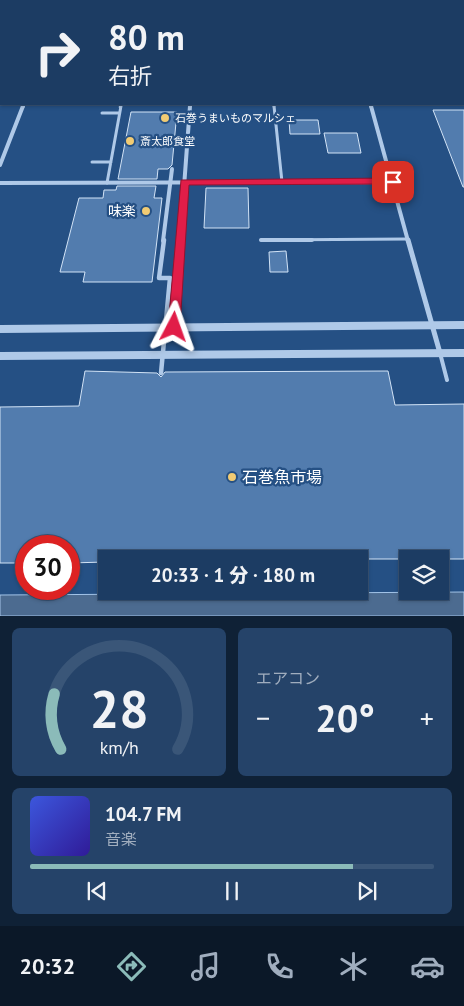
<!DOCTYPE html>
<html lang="ja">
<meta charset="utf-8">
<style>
:root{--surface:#1c3c63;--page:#254369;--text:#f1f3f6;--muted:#a0adbe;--line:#3a5678;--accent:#8bbbb9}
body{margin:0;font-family:"PT Sans","Noto Sans JP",sans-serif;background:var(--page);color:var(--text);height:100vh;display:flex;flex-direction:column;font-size:19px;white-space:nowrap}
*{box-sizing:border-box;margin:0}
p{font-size:16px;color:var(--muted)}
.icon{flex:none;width:28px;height:28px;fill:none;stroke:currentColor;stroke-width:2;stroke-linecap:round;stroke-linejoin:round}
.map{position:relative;height:616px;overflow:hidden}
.sheet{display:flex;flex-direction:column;gap:12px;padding:12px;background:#0f2136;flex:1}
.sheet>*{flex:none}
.hud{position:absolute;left:0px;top:0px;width:465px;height:105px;box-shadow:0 1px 4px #0004,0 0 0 1px var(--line);background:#1c3c63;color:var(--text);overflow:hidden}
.controls{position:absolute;left:399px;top:550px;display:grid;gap:10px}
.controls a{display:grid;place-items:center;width:50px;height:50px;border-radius:0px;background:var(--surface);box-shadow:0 1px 4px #0004,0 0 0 1px var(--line);font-size:25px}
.speed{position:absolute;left:15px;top:535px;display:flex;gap:10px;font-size:25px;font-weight:700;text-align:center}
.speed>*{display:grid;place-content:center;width:65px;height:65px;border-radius:50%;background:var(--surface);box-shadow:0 1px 4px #0004,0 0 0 1px var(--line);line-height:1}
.speed .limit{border:8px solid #d22;background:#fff;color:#111}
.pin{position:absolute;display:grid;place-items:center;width:42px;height:42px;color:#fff;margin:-21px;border-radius:10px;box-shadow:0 2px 8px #0006}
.me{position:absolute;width:55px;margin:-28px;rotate:4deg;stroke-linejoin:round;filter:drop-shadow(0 0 4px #0008)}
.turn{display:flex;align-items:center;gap:18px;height:105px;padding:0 25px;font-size:22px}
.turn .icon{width:65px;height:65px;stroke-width:2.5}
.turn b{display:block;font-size:35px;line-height:42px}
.big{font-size:38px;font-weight:800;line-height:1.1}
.sheet .tile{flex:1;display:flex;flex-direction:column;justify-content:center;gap:8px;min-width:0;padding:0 18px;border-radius:8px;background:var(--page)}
.sheet .dial{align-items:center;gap:0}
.dial svg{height:130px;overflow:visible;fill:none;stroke:var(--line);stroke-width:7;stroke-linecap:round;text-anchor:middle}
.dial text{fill:var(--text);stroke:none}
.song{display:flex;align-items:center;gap:15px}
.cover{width:60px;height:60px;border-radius:8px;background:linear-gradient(135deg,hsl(230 70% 55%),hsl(250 70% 35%))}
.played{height:5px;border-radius:2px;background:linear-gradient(90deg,var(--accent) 80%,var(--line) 80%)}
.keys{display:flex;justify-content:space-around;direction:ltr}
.heat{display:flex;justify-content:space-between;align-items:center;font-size:28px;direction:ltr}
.sheet .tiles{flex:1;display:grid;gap:12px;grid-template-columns:1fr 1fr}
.tile:last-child{grid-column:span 2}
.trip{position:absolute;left:98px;top:550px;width:270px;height:50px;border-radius:0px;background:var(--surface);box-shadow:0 1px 4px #0004,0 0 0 1px var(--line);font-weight:800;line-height:50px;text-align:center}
.tab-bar{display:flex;height:80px;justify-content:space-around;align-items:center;background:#0b1828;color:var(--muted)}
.tab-bar .icon{width:35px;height:35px}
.tab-bar .on{color:var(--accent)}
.tab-bar b{font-size:22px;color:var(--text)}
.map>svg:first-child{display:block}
</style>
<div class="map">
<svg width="464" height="616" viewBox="0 0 464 616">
<rect width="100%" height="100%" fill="#255084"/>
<path fill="#4c6b90" stroke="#a3c4e8" d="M464 592V616H0V595Z"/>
<path fill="#527cae" stroke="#d2e3f6" d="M433 110H464V187H463Z
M131 112H177L172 165 168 169H158L157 179H118Z
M289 120H318L320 134H290Z
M324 133H357L361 153H328Z
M117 186H156L154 198H162L152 282H83L85 272H60L79 198H103L104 190H116Z
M206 188H248L249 228H204Z
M286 251 288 272H270L269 252Z
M85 371 157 373 161 377 165 372 388 371 395 405 464 404V559H106V562L69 563V546H26V563H0V407L79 406Z"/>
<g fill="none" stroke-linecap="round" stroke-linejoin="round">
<path stroke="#afc9e8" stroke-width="2.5" d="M274 104V107
M120 107 121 104"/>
<path stroke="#afc9e8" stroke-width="3" d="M274 106 282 182
M102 113H119
M92 162H111
M107 183 121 106
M261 240 408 239"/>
<path stroke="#afc9e8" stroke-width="4" d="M261 240H312
M440 353 447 380"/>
<path stroke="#afc9e8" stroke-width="4" d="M163 241 172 169"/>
<path stroke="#afc9e8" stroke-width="4.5" d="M161 373 170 278H159L164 240"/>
<path stroke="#afc9e8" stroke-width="3" d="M370 104 371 107
M23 107 24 104
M190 107V104"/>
<path stroke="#afc9e8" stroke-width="4" d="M371 106 408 241
M0 165 23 106
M0 183 393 182
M180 241 190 106"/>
<path stroke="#afc9e8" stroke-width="5" d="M408 240 440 353
M174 327 180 240"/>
<path fill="#afc9e8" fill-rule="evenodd" d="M0 90H1V94H0Z
M464 321V329L0 333V325Z
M464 349V357L0 360V352Z"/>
</g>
<path fill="#e11d48" stroke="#92132f" d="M393 178 398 182 396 184 189 185 180 327 178 331H170L168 327 181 180Z"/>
<g fill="#f1cb73" stroke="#255084" stroke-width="2">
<circle cx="165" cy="118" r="5"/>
<circle cx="130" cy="141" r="5"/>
<circle cx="146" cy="211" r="5"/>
<circle cx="232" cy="477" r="5"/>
</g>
<g text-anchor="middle" stroke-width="4.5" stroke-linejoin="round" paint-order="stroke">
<g font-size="11" fill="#fff" stroke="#255084" text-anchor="start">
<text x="175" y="122">石巻うまいものマルシェ</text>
<text x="140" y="145">斎太郎食堂</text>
</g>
<g font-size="14" fill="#fff" stroke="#255084" text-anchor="end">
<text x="136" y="216">味楽</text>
</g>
<g font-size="16" fill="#fff" stroke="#255084" text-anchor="start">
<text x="242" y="483">石巻魚市場</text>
</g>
</g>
</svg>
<div class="controls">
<a><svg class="icon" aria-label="layers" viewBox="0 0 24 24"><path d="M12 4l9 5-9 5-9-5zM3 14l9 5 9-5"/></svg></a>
</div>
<div class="speed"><div class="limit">30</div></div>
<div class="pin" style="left:393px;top:182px;background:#d93025"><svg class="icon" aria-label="arrive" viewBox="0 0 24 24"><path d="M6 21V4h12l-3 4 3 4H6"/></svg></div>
<svg class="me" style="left:174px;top:327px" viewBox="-20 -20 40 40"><path d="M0-17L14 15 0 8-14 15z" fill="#e11d48" stroke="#fff" stroke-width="4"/></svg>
<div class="trip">20:33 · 1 分 · 180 m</div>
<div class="hud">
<div class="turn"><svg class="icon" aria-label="right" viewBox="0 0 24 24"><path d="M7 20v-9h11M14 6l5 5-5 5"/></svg><div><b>80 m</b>右折</div></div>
</div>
</div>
<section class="sheet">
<div class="tiles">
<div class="tile dial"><svg viewBox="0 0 100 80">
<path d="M14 69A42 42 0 1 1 86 69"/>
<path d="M14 69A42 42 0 0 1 10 35" stroke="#8bbbb9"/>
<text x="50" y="56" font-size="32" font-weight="700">28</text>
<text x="50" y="72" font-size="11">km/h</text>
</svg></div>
<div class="tile"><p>エアコン</p>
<div class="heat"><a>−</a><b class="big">20°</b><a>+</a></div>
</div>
<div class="tile">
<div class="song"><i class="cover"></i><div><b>104.7 FM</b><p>音楽</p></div></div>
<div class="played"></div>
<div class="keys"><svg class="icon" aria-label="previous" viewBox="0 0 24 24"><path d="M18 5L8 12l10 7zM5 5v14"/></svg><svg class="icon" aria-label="pause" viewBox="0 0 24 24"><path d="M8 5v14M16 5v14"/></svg><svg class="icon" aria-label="next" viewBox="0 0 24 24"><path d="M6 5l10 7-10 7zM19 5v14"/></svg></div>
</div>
</div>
</section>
<nav class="tab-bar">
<b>20:32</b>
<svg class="icon on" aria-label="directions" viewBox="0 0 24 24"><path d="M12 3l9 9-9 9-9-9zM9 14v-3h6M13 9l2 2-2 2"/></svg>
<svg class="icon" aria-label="music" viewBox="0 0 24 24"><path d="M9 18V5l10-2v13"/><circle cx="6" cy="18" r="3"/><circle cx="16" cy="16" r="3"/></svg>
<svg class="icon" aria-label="phone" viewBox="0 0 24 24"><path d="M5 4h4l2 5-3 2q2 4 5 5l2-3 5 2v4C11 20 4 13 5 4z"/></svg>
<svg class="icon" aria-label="climate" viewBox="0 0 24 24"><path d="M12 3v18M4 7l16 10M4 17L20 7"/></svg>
<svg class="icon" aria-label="car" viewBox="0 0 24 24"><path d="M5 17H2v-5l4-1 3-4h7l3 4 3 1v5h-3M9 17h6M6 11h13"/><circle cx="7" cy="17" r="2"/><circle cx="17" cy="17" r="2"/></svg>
</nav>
